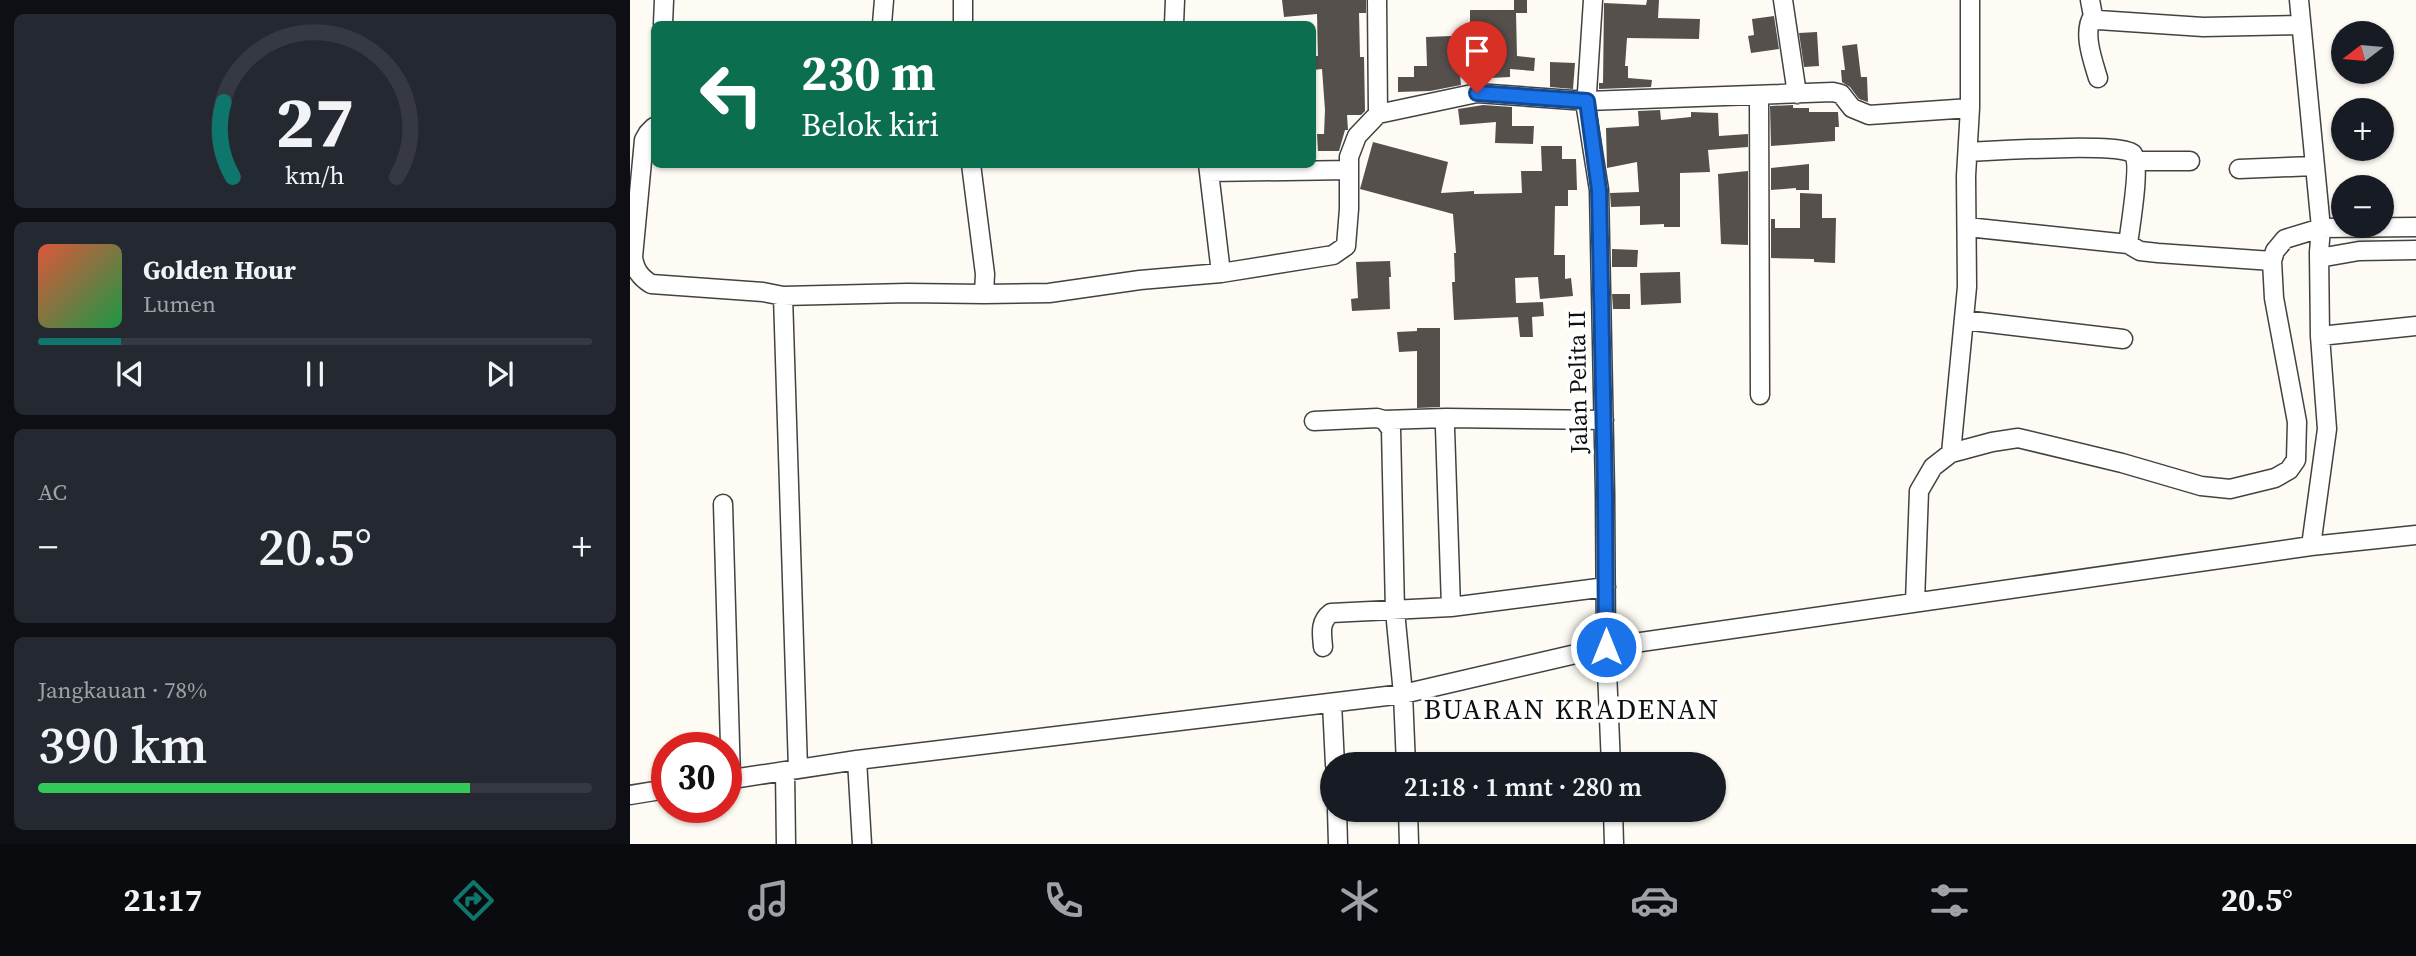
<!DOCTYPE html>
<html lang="id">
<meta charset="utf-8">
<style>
:root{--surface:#171b24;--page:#242831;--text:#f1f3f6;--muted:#9ea1a6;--line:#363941;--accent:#0f766e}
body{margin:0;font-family:"Source Serif 4",serif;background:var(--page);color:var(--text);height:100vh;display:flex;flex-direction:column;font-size:26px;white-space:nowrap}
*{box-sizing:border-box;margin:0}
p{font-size:23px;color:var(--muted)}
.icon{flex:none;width:38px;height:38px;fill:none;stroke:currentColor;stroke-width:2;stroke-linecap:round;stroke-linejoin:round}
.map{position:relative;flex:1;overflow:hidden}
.panel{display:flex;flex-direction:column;gap:14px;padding:14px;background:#0d0f14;width:630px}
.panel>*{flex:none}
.guide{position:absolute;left:21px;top:21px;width:665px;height:147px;border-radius:10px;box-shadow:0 2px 5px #0004;background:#0b6e4f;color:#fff;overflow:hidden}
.needle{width:46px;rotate:254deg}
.tools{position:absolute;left:1701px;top:21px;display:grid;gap:14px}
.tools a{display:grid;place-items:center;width:63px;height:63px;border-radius:50%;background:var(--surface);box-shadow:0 2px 5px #0004;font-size:35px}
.speed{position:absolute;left:21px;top:732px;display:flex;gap:14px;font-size:35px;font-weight:700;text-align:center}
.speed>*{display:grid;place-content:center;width:91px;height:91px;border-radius:50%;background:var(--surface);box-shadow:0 2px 5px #0004;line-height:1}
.speed .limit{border:10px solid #d22;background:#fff;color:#111}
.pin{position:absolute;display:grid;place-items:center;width:60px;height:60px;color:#fff;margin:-72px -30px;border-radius:50% 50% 50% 0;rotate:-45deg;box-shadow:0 0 7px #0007}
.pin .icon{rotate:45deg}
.me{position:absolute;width:77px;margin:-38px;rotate:0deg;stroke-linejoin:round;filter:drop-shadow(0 0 5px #0008)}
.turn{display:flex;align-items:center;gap:24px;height:147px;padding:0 35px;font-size:32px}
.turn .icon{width:91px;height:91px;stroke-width:2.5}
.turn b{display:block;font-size:49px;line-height:60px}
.big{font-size:52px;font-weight:600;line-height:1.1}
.panel .card{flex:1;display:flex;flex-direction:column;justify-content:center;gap:10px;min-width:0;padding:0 24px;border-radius:10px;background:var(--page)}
.panel .dial{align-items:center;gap:0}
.dial svg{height:182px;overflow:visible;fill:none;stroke:var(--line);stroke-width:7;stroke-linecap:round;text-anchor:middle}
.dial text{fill:var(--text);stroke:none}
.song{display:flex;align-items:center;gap:21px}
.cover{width:84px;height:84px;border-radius:10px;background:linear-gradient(135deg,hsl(10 70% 55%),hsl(140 70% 35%))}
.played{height:7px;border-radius:4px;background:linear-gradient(90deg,var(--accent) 15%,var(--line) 15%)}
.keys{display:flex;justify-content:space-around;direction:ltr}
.heat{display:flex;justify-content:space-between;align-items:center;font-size:38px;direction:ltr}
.charge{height:10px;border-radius:5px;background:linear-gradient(90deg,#34c759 78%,var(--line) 0)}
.trip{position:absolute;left:690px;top:752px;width:406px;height:70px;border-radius:35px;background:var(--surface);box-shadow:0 2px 5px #0004;font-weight:600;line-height:70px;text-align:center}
.tabs{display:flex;height:112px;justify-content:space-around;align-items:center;background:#090b0e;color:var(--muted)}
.tabs .icon{width:49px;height:49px}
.tabs .selected{color:var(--accent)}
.tabs b{font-size:32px;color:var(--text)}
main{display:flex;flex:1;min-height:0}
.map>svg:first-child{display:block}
</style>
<main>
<section class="panel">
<div class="card dial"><svg viewBox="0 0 100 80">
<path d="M14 69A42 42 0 1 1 86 69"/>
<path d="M14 69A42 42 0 0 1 10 36" stroke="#0f766e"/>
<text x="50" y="56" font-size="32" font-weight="700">27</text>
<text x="50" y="72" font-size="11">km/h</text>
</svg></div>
<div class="card">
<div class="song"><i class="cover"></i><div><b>Golden Hour</b><p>Lumen</p></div></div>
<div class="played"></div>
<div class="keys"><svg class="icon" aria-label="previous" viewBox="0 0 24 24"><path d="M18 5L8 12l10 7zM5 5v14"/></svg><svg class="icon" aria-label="pause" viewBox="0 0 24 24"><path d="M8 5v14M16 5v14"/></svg><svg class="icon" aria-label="next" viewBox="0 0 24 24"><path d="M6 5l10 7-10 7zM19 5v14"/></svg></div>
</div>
<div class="card"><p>AC</p>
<div class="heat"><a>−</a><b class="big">20.5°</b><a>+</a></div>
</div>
<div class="card"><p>Jangkauan · 78%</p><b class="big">390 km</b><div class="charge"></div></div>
</section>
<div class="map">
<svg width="1786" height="844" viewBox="0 0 1786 844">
<rect width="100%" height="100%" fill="#fdfbf3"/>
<path fill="#56504d" d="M652 0H736V13H729L730 57H734L735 111 731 115H717L718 130H715L709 151H688L687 134H694L695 110 692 69 682 70V56H688L687 14 654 17Z
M884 0H897V13H886L887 56 905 58 904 71 880 69V77L860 78V65H846L845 26H840V10H884Z
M1017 0H1029L1028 18 1070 19 1069 39 997 38 995 66H998V78L1022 80 1021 87 969 89V83H973L974 3 1016 5Z
M1144 16 1149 49 1121 53 1118 36 1124 35 1122 19Z
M1187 32 1189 66 1174 67 1169 33Z
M821 36V65L829 64 831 85 800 91 768 92V77H784V66H797L796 37Z
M1227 44 1231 77H1237L1238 102 1229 99 1220 87 1212 82 1211 70H1215L1212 46Z
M920 62 945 63 943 89 920 87Z
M853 105 882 107V126H904L903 144 865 143 866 122 830 125 828 109Z
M1163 105V108H1179V112H1208L1209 127H1205V141L1141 146 1140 106Z
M1030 110 1031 120 1061 117V112L1088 113 1089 136 1118 134V147L1078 150 1080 172 1050 173V227H1034V224L1010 225V206L981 207 980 193 1009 192 1007 162 977 168 976 128 1009 126 1008 111Z
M743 142 818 162 811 193 844 191V194L892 193 891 171H912L911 146H932V159H946L947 190H938V206H925L924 255H935V279L941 278 943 296 910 299 908 277 885 278 886 303 913 302 914 316 902 317 903 337H890L888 317 824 320 822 282H825L824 253H826L823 214 730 189Z
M1179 164V190H1166V188L1141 190V168Z
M1118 171V245L1091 244 1088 174Z
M1170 193 1192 194V218H1206L1205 263 1184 262V259L1141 258V219H1145V228H1170Z
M982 249 1008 250 1007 267H982Z
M760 261 761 277H759L760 309 722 311 721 299 728 298 726 262Z
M1050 272 1051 303 1011 305 1010 273Z
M982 294H1000V309H983Z
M787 328H810V407L787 408V351L769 352 767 332 787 331Z"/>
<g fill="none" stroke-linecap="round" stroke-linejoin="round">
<g stroke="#424242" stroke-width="21">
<path id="street" d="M747 0 748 114
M963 0 956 108 969 190 975 493 976 647 981 765
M1153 0 1167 94
M1460 0 1463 16 1468 20 1573 27 1670 25
M1669 0 1691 228 1689 252 1690 336 1697 429 1681 546
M1463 16C1452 32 1463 61 1468 78
M33 24 34 0
M252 24 254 0
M333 24V0
M544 24 545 0
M1129 96 1130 395
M24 127 18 133 14 140 3 257C5 270 10 277 21 284L133 292 153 296 168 769
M1338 152C1361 151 1493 142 1503 154 1511 164 1500 228 1498 244L1510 251 1528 253 1642 261
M1506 161H1560
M341 164 355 274 354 294 419 293 510 280 591 273 703 255 716 246 719 209V157L727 136 748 114 847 93 957 101 1203 92 1211 94 1222 108 1239 115 1340 108V0
M578 164 591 273
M1609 169 1684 166
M579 172 719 170
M1337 227 1498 244
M1689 258 1729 251 1786 250
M153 296 277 293 354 294
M1334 320 1493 339
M1690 336 1786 326
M754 420 816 418
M974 420 816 418 815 428 821 607 976 587
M684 421 747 418 754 420 761 429 765 611 773 694 776 765
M1321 453 1337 287 1336 176 1340 108
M93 504 101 779
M1285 602 1289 491 1303 467 1321 453 1362 442 1388 438 1492 463 1571 486 1600 489 1645 478 1659 470 1666 460 1667 422 1644 298 1642 261 1645 251 1655 239 1691 228 1786 227
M693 647C692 634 689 622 701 613L821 607
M702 703 705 765
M227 760 232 844
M155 771 156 844
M96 780 227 760 773 694 976 647 1681 546 1786 535
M0 795 37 789
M707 810 708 844
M778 810 779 844
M983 810 984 844"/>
</g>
<use href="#street" stroke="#fff" stroke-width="18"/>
</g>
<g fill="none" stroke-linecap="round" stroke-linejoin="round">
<g stroke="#114b97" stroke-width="18">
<path id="route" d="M847 93 957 101 969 190 975 493 976 647"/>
</g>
<use href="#route" stroke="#1a73e8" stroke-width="12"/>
</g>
<g text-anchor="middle" stroke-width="7" stroke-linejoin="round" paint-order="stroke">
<g font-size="24" fill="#0f0f0f" stroke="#fff">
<text transform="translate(948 382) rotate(-91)" y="8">Jalan Pelita II</text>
</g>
<g font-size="28" letter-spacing="2" fill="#0f0f0f" stroke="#fff">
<text x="942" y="719">BUARAN KRADENAN</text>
</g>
</g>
</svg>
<div class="tools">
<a><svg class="needle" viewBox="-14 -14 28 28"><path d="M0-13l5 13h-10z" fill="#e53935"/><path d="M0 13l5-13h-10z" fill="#9ea1a6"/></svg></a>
<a>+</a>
<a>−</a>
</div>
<div class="speed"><div class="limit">30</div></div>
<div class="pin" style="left:847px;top:93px;background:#d93025"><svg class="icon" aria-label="arrive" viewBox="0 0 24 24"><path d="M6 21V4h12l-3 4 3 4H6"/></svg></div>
<svg class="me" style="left:976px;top:647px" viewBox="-20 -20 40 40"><circle r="17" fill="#1a73e8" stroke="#fff" stroke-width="3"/><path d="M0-11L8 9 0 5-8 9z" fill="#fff"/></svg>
<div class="trip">21:18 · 1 mnt · 280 m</div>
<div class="guide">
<div class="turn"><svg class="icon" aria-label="left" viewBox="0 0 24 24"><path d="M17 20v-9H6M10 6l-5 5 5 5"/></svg><div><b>230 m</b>Belok kiri</div></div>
</div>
</div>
</main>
<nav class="tabs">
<b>21:17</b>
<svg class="icon selected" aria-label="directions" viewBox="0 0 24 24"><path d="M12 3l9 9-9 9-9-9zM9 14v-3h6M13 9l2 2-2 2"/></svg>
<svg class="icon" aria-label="music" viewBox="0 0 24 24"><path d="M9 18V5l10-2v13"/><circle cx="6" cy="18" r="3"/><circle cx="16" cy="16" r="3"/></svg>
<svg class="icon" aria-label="phone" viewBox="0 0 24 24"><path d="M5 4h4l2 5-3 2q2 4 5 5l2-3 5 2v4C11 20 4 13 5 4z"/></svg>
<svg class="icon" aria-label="climate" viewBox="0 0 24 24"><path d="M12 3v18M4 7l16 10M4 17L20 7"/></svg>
<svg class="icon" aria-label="car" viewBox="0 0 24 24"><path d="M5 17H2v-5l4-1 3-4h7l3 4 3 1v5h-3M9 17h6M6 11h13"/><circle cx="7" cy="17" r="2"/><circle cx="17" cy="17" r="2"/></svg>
<svg class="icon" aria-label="filters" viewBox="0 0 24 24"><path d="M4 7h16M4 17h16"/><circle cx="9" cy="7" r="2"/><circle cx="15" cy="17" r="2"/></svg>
<b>20.5°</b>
</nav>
